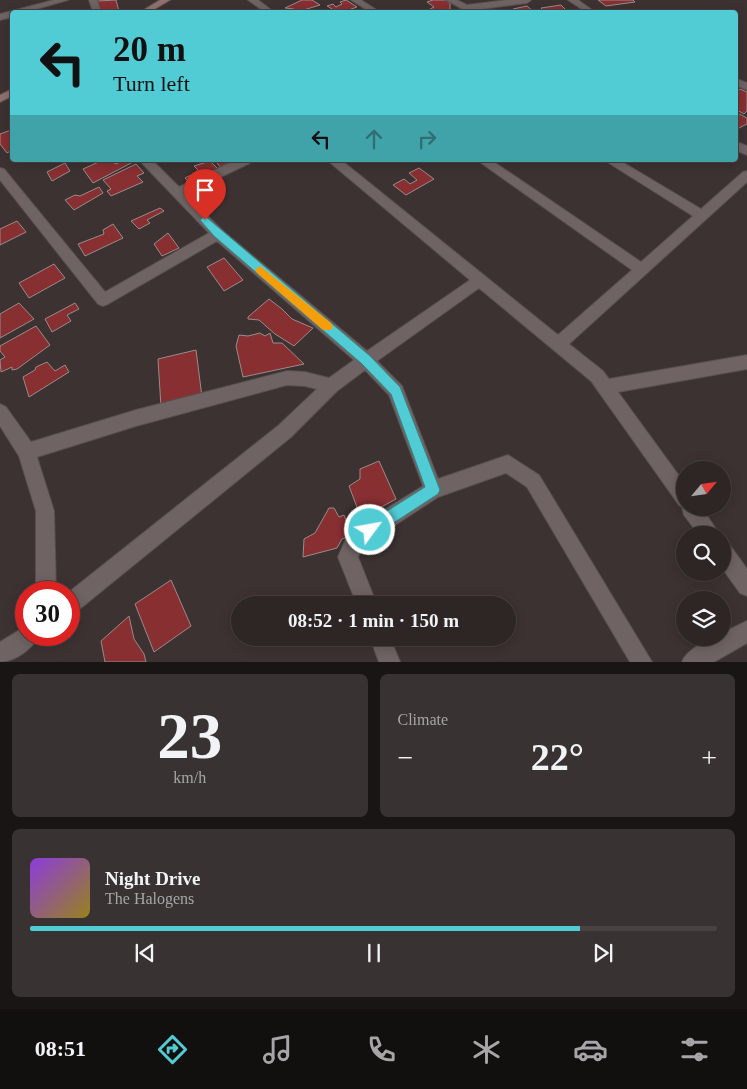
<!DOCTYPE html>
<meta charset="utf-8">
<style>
:root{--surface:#2d2625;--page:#393232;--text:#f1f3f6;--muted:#a7a5a7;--line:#484342;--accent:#51ccd5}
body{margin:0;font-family:Georgia,serif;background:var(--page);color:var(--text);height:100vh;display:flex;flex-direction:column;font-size:19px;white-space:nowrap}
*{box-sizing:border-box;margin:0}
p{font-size:16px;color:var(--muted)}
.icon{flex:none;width:28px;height:28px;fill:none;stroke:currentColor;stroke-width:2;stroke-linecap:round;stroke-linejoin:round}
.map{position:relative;height:662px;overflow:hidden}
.panel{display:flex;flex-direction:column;gap:12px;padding:12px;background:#191514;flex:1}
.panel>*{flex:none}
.hud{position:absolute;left:10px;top:10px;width:728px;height:152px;border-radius:5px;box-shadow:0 2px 12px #0003,0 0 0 1px var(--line);background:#51ccd5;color:#111;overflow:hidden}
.needle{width:32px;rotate:61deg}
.controls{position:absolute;left:676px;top:461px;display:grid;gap:10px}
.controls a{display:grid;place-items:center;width:55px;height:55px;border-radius:50%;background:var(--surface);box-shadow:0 2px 12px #0003,0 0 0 1px var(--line);font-size:25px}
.speed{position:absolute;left:15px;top:581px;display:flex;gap:10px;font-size:25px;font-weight:700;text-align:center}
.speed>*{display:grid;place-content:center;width:65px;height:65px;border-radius:50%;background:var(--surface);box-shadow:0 2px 12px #0003,0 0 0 1px var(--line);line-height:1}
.speed .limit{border:8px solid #d22;background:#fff;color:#111}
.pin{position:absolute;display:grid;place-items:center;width:42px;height:42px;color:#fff;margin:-51px -21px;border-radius:50% 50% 50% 0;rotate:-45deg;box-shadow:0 0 5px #0007}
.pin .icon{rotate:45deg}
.me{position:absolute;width:55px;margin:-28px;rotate:58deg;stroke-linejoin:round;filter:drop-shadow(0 0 4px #0008)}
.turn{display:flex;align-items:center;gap:18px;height:105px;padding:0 20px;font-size:22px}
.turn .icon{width:65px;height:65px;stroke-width:2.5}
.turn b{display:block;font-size:35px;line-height:42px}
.lanes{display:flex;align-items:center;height:48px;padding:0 20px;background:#0003;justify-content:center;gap:25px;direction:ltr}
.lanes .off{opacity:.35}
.big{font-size:38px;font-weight:700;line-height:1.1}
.panel .card{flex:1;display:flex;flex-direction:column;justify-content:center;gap:8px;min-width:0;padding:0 18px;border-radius:8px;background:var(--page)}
.panel .dial{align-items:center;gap:0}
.dial b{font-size:65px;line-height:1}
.song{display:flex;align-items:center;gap:15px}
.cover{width:60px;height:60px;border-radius:8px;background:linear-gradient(135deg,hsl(270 70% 55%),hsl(50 70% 35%))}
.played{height:5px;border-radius:2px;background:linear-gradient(90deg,var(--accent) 80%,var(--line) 80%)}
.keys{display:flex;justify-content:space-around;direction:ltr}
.heat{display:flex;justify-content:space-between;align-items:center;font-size:28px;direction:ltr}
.panel .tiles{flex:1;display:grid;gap:12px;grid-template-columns:1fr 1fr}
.card:last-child{grid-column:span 2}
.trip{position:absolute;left:231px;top:596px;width:285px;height:50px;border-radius:25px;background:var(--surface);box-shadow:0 2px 12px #0003,0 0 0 1px var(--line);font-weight:700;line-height:50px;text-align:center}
.dock{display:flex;height:80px;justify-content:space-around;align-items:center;background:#120f0f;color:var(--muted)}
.dock .icon{width:35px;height:35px}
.dock .selected{color:var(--accent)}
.dock b{font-size:22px;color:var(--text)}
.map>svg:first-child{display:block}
</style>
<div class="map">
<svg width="747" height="662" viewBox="0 0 747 662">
<rect width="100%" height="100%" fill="#3c3231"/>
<path fill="#882f32" stroke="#988c8b" d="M116 0 119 11 101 12 97 1Z
M302 0H312L320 5 297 12 294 9 285 8Z
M346 0 357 7 343 12H337L327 6 333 4 336 7 342 4 340 2Z
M433 0H445L450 3V9L442 12H435L430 9 434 7 427 2Z
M598 0H633L635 2 606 6Z
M561 5 568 12H545L541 8Z
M527 6 534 12H516L513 9Z
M740 89 747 92V111L744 114 735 109V93Z
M735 112 747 118V124L735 130Z
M12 127V150L7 153 0 144V134L11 130 9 128Z
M103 160H110L116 164 124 160H131L133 162 93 183 83 169Z
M215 160H235L220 167Z
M210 161 218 169 190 183 185 178 199 171 194 166Z
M65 163 70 171 52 181 47 172Z
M136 164 144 173 137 176 143 182 111 196 107 191 111 189 103 180Z
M419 168 434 179 406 195 393 185 404 179 410 184 417 180 409 173Z
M99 187 103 193 74 210 65 200 75 195 80 196Z
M160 208 164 211 147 220 150 223 139 229 131 221Z
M17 221 26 232 0 245V229Z
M113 224 123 238 85 256 78 244 104 234 103 230Z
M168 233 179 248 162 256 154 244Z
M224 258 243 280 224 291 207 267Z
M54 264 65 278 29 298 19 283Z
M269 299 282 309 292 319 313 328 294 346 275 334 259 320 248 319V317Z
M19 303 34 319 0 338V314Z
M75 303 79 309 67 315 71 321 52 332 45 319Z
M36 326 50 345 17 369 12 370V367L1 372 0 360 5 357 0 351V346Z
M260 333 265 336 270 333 273 343H282L304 364 243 377 236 346 239 335 248 336Z
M196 350 202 397 161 407 158 359Z
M47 362 55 371 65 365 69 372 29 397 23 377 35 370 36 367Z
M379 461 396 499 361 518 349 486 360 479V469Z
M329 508H334L339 517 344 515 352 535 342 539 337 548 303 557 304 539 315 533Z
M171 580 191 626 154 652 135 604Z
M129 616 134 639 144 654 146 662H105L101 641Z"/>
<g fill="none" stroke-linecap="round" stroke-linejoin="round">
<g stroke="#574f4e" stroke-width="2">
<path id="street" d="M54 0H68L26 12H12V17L0 20V14Z
M89 0H97L101 12H93Z
M248 0H258L274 12H265Z
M351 0H361L380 12H370Z
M446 0H457L467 5 507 0H531L527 3 466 11Z
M568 0H578L595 12H586Z
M735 78 747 83V90L735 85Z
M735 141 747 146V155L735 150Z
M139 160H152L179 187 236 160H252L250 163 185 194 223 231 367 351 470 280 327 160H341L558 335 632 270 477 160H491L641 262 693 216 604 160H619L701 209 743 172 747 171V182L569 344 603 371 609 379 747 355V369L618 392 685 484V508H702L720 535H699L684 515 682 507 679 505 591 381 479 288 377 361 402 386 438 479 508 455 539 475 652 662H630L527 487 506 473 438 497 363 546 358 557 377 605H357L338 557 349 532 423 486 389 395 365 370 337 391 291 437 76 612 69 615V592L279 425 317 389 305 386 287 385 136 426 37 457 54 511 56 592H36V511L19 456 0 426V404L6 407 31 442 136 410 287 371 305 372 329 378 354 360 217 241 108 304 103 306 98 304 0 180V168L4 169 105 292 209 233Z
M722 542 729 544 747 569V596L740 593 722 568Z
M747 621V643L714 662H682C687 649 709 638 722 638V633Z
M26 626V635H39C34 648 14 662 0 662V642Z
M370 638H390L400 662H379Z"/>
</g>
<g stroke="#574f4e" stroke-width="2">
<path id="secondary" d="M160 0H170L150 12H140Z
M12 89V96L0 102V95Z"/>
</g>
<use href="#street" fill="#6f6463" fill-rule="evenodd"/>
<use href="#secondary" fill="#907170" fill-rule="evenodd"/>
</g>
<path fill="#51ccd5" stroke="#35858a" d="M205 216 370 356 400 387 440 490 438 494 375 535 370 537 365 535 363 530 365 525 425 487 391 394 361 363 214 236 200 220Z"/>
<path fill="#f59e0b" d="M260 266 331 323 333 327 331 330H323L257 273 255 270Z"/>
</svg>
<div class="controls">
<a><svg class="needle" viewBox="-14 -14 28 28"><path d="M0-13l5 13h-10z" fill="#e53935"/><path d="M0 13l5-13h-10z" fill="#a7a5a7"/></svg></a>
<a><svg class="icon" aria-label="search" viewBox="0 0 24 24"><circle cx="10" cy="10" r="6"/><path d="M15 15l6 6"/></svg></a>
<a><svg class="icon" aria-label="layers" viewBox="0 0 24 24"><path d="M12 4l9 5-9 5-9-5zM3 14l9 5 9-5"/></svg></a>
</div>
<div class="speed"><div class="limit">30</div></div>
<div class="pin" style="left:205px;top:220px;background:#d93025"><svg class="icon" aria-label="arrive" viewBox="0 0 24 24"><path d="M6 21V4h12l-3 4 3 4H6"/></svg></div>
<svg class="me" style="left:370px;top:530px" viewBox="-20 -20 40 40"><circle r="17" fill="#51ccd5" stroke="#fff" stroke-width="3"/><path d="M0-11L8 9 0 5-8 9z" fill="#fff"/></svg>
<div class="trip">08:52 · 1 min · 150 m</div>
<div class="hud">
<div class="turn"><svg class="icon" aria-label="left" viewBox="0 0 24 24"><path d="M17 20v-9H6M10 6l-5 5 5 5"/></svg><div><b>20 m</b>Turn left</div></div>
<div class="lanes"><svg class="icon" aria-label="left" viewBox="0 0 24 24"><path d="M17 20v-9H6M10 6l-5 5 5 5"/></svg><svg class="icon off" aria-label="ahead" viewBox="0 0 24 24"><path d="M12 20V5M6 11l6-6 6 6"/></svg><svg class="icon off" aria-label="right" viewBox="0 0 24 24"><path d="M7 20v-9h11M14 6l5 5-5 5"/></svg></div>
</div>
</div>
<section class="panel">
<div class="tiles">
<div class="card dial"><b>23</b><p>km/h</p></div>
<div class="card"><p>Climate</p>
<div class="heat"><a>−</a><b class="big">22°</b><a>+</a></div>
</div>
<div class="card">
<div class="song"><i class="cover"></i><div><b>Night Drive</b><p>The Halogens</p></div></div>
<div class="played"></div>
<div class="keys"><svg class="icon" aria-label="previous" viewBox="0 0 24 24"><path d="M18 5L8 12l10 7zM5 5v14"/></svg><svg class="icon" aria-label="pause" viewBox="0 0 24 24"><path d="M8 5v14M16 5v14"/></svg><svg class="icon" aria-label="next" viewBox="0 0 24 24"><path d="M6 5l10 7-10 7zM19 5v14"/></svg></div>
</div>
</div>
</section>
<nav class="dock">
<b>08:51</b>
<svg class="icon selected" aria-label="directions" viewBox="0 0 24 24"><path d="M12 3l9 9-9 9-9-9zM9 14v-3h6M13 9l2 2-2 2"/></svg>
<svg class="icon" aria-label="music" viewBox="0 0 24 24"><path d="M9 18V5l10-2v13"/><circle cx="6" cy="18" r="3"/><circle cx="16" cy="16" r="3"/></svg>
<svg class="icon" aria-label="phone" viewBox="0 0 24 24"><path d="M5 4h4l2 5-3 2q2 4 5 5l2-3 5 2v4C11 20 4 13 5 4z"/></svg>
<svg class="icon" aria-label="climate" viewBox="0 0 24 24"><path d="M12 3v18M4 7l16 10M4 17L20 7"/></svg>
<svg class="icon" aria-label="car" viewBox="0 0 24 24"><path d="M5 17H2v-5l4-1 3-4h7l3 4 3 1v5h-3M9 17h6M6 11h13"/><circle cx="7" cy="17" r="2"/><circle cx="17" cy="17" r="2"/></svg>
<svg class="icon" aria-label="filters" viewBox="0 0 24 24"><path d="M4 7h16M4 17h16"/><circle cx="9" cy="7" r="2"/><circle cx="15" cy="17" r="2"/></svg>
</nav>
